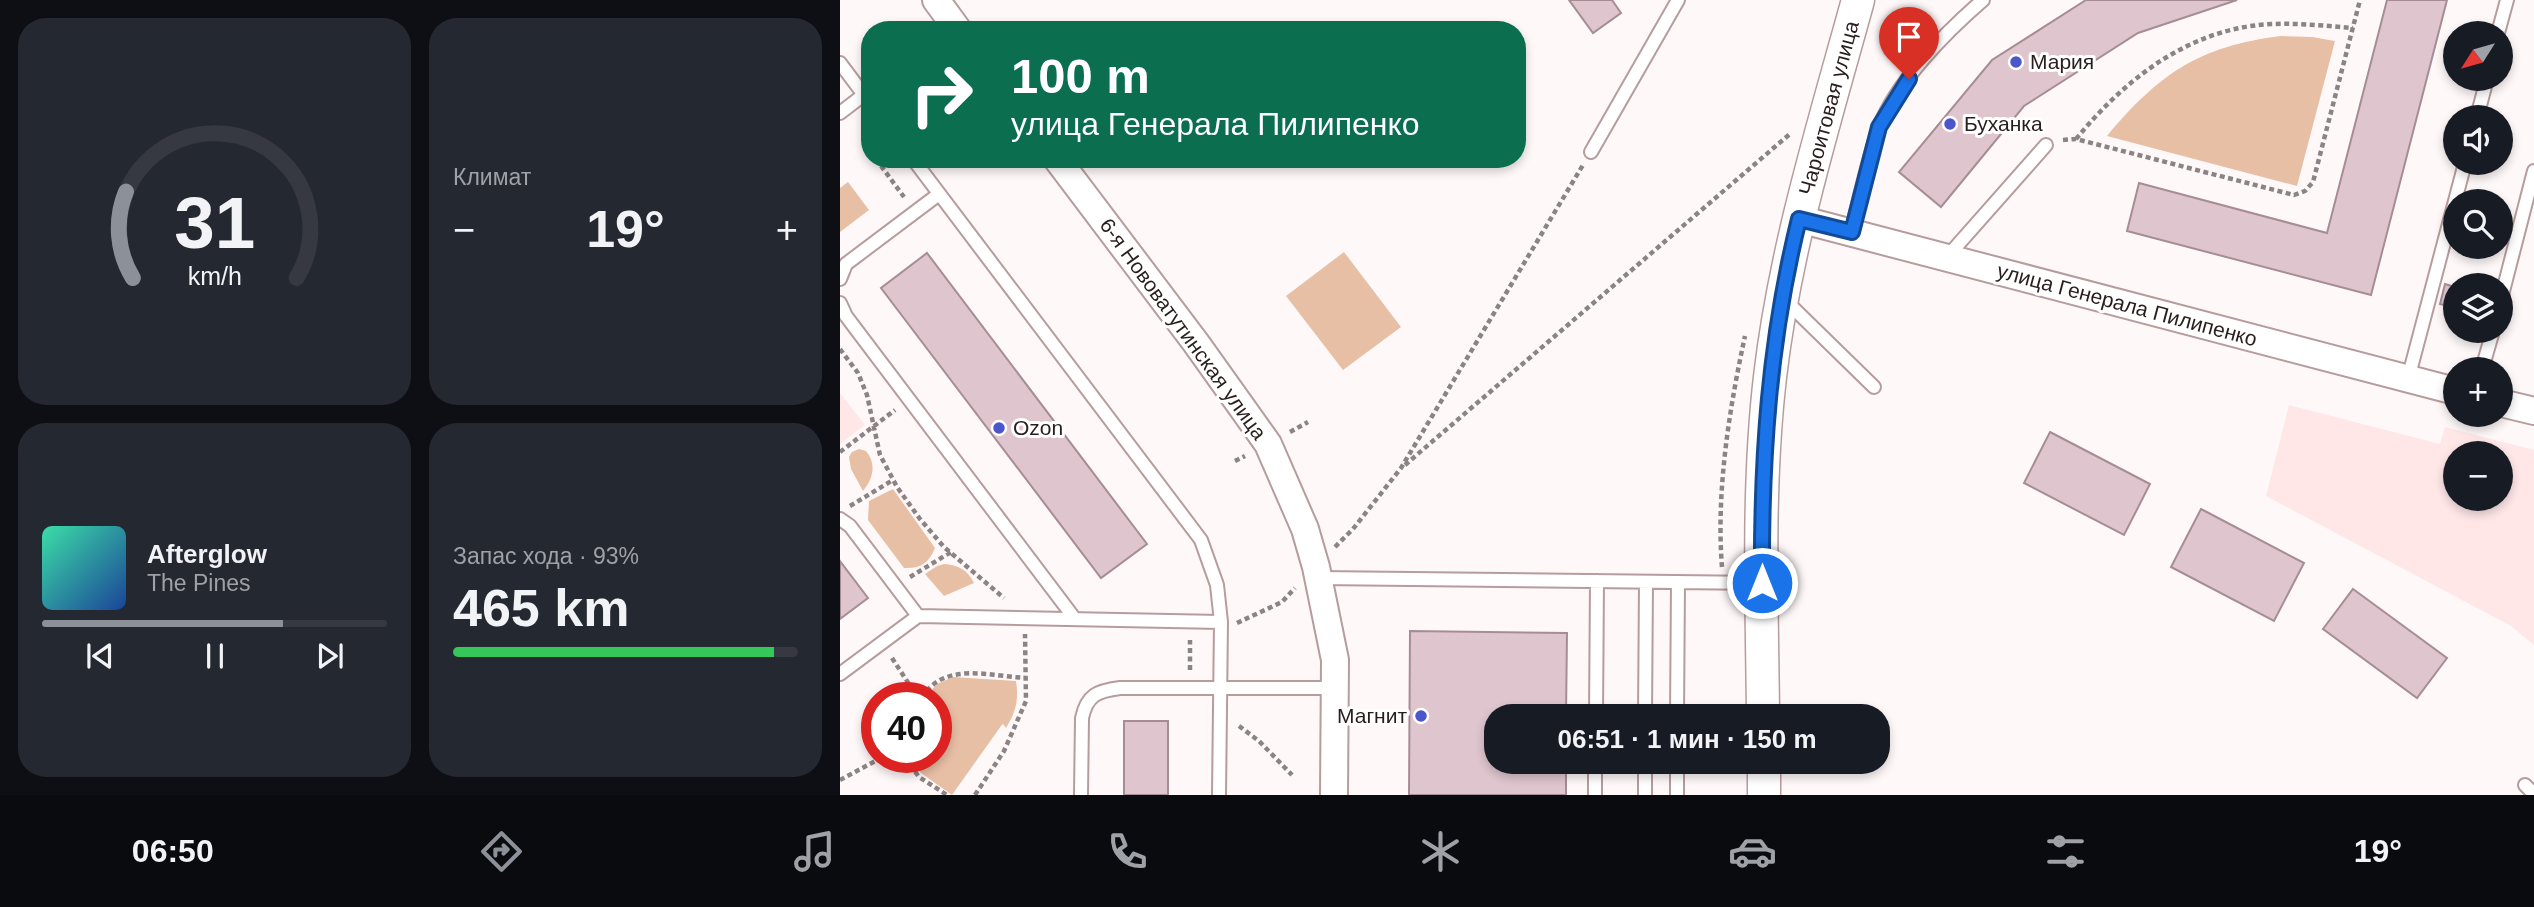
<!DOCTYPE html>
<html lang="ru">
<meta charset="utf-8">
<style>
:root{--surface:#171b24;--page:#242831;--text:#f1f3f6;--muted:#9ea1a6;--line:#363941;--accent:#8c9099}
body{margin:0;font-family:Helvetica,sans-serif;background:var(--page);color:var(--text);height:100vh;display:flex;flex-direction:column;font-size:26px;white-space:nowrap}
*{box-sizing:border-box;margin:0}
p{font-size:23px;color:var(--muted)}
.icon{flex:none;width:38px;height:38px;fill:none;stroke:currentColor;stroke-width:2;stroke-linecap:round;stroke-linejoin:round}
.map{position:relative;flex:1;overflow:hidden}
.panel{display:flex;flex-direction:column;gap:18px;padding:18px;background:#0d0f14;width:840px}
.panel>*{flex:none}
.top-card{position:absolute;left:21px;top:21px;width:665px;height:147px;border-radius:28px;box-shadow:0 4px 10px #0003;background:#0b6e4f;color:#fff;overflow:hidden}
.needle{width:46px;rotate:233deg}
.controls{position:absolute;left:1603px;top:21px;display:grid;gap:14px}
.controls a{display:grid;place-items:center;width:70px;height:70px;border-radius:50%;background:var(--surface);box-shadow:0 4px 10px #0003;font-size:35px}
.speed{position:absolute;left:21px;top:682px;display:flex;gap:14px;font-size:35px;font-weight:700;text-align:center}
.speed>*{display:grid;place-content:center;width:91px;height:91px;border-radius:50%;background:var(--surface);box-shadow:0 4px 10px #0003;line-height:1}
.speed .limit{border:10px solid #d22;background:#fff;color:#111}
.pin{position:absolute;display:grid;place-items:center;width:60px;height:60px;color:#fff;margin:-72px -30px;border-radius:50% 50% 50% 0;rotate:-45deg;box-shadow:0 0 7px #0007}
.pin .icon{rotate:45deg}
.me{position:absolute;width:77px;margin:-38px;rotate:0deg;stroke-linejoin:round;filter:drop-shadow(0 0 5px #0008)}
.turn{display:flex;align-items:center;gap:24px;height:147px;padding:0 35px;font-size:32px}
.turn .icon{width:91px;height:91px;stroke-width:2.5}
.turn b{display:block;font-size:49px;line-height:60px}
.big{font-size:52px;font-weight:700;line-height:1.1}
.panel .widget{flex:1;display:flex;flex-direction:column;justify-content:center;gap:10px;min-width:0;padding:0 24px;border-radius:28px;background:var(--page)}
.panel .dial{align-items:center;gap:0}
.dial svg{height:182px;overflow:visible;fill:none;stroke:var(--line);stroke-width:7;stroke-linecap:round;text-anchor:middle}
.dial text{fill:var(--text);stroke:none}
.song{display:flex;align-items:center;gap:21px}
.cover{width:84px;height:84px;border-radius:10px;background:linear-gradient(135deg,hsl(160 70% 55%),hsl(220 70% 35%))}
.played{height:7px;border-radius:4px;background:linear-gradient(90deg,var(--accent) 70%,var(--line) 70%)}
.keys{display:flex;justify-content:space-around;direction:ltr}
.heat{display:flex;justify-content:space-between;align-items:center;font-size:38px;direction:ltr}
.charge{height:10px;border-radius:5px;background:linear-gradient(90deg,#34c759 93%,var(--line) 0)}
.panel .tiles{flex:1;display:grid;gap:18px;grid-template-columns:repeat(2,1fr)}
.trip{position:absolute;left:644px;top:704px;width:406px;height:70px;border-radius:28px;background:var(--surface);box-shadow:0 4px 10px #0003;font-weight:700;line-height:70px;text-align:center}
.tabs{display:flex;height:112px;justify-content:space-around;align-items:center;background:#090b0e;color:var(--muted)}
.tabs .icon{width:49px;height:49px}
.tabs .on{color:var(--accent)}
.tabs b{font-size:32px;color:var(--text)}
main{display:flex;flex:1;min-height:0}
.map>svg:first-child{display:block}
</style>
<main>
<section class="panel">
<div class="tiles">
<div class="widget dial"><svg viewBox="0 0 100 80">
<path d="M14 69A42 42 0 1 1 86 69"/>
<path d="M14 69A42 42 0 0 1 11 31" stroke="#8c9099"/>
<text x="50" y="56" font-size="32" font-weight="700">31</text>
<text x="50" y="72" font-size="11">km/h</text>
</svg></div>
<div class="widget"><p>Климат</p>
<div class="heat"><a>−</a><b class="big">19°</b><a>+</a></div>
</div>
<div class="widget">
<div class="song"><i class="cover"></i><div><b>Afterglow</b><p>The Pines</p></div></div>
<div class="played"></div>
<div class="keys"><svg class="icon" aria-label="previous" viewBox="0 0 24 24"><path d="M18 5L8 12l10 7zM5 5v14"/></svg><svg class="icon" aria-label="pause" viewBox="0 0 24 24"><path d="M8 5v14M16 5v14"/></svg><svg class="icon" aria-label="next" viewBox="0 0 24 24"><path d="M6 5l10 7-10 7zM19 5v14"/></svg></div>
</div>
<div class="widget"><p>Запас хода · 93%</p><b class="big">465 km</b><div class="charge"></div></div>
</div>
</section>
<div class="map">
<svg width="1694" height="795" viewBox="0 0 1694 795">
<rect width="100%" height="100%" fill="#fff8f9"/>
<path fill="#ffe7e8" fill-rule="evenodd" d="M0 393 25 425 0 444Z
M1449 405 1600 444 1605 427 1694 450V645L1671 626 1426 496ZM1615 453H1661V499H1615Z"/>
<path fill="#e7bfa5" d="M1441 36 1472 37 1495 41 1457 186 1267 136C1319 74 1359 46 1441 36Z
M8 182 29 210 0 232V188Z
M504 252 561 327 503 370 446 296Z
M19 449 26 451C37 464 33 479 23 491L11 469 9 457 12 452Z
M53 489 95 548C89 563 80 569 64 568L28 520 29 501Z
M104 564C118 565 128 570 134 583L104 596 85 574 97 566Z
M113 677 176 681C179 699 176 712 166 728L163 724 161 726 112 795 81 773 68 758H96V698H85L97 684Z"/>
<path fill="#dfc5ce" stroke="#a68d95" stroke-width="2" d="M729 0H772L781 13 753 33Z
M1246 0H1397L1298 33 1184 106 1101 207 1059 172 1152 60Z
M1547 0H1607L1531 295 1287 231 1299 183 1487 233Z
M87 253 307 544 261 578 41 288Z
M1605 284 1615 287V308L1600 304Z
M1210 432 1310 484 1284 535 1184 483Z
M1361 509 1464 563 1434 621 1331 567Z
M0 561 28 598 0 619Z
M1513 589 1607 658 1577 698 1483 629Z
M570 631 727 633 726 716H656V761H726V795H569Z
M284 721H328V795H284Z"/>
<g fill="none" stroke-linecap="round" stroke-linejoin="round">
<g stroke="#b79c9d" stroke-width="16">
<path id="service" d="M1658 33 1667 0
M0 63 30 103
M0 113 30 90
M1637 117 1647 79
M751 152 838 0
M73 159 361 540 377 585 381 622 379 795
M1011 232C1020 198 1027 162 1039 128 1056 82 1106 32 1143 0
M1107 257 1206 145
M0 279 6 264 99 194
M1661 299 1694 171
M945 300 1034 387
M0 303 6 316 235 619
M1642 369 1653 331
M1568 379 1625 163
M0 519 10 526 78 616
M478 578 921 583
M0 674 78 616 381 622
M756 716 757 581
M805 716 806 582
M837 716 838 582
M1685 785 1694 794
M241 795 242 718C247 695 257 691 280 688H494
M755 795V761
M805 795V761
M837 795V761"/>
</g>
<g stroke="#b79c9d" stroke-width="30">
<path id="minor" d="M96 0 118 30
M217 159 356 343 428 444 465 529 476 567 495 660 494 795
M959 219 1615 391
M1661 403 1694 411"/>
</g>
<g stroke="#b79c9d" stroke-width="35">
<path id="tertiary" d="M923 716C922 603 917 489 930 377 945 248 984 124 1018 0
M924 761V795"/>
</g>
<path stroke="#8c8384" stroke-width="4.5" stroke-dasharray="5 3.5" stroke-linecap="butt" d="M27 120 30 136
M1236 139C1286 78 1351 27 1433 24 1460 23 1487 26 1513 28
M1223 140 1236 139 1454 195 1465 191 1473 182 1520 0
M36 159 64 197
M0 349 18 373 27 395 40 455 57 487 80 519 104 547 164 598
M450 432 468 422
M0 452 55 410
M395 461 405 456
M565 465 951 133
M10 506 53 480
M495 547 513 529 561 468 743 165
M882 567C876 492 889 410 905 336
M70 577 111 552
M397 623 442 602 455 588
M52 658 78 698
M350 670V640
M82 698C103 661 150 676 186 678
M399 726 419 741 452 775
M65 758 79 777 107 795
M0 780 41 758
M135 795 164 751 186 701 185 634"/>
<use href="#service" stroke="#fff" stroke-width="12"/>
<use href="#minor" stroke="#fff" stroke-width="26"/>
<use href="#tertiary" stroke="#fff" stroke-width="32"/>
</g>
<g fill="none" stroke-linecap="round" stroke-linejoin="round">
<g stroke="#114b97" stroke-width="18">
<path id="route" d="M922 583C921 459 929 340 959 219L1012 232 1039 127 1069 79"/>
</g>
<use href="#route" stroke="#1a73e8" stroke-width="12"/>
</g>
<g fill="#4c56cc" stroke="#fff" stroke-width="2.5">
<circle cx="1176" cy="62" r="7"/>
<circle cx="1110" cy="124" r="7"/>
<circle cx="159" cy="428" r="7"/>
<circle cx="581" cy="716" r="7"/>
</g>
<g text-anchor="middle" stroke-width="6" stroke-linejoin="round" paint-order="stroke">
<g font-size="21" fill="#281e1e" stroke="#fff" text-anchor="start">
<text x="1190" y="69">Мария</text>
<text x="1124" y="131">Буханка</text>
<text x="173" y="435">Ozon</text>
<text x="567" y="723" text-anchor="end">Магнит</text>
</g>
<g font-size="21" fill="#281e1e" stroke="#fff">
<text transform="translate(989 108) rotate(-75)" y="7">Чароитовая улица</text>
<text transform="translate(1287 305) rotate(15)" y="7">улица Генерала Пилипенко</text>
<text transform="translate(343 329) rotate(54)" y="7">6-я Нововатутинская улица</text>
</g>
</g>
</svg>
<div class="controls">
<a><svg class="needle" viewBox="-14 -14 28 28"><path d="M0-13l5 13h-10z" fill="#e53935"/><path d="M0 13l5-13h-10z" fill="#9ea1a6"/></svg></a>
<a><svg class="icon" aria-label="sound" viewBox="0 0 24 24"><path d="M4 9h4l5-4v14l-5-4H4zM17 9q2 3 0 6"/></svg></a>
<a><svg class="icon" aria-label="search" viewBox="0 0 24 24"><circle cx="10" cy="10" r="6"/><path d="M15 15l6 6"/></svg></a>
<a><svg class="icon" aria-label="layers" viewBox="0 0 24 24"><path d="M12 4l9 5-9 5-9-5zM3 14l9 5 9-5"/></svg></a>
<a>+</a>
<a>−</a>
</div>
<div class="speed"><div class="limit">40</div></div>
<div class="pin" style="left:1069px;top:79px;background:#d93025"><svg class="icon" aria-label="arrive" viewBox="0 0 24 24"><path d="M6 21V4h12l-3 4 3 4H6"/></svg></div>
<svg class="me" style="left:922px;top:583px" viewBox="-20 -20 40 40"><circle r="17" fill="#1a73e8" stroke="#fff" stroke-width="3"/><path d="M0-11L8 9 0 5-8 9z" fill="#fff"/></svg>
<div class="trip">06:51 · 1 мин · 150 m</div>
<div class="top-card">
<div class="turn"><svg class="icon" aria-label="right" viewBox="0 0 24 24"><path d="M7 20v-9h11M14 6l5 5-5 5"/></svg><div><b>100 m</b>улица Генерала Пилипенко</div></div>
</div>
</div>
</main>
<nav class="tabs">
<b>06:50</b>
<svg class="icon on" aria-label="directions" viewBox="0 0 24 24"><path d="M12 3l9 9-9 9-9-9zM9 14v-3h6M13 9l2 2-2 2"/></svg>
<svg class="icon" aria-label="music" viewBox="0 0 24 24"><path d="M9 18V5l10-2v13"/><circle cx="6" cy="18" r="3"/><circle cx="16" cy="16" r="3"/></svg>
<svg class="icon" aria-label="phone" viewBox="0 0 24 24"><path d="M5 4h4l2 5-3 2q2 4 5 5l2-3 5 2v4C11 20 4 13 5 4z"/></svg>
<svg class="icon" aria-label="climate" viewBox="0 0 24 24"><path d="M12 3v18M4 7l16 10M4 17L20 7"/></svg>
<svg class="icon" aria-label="car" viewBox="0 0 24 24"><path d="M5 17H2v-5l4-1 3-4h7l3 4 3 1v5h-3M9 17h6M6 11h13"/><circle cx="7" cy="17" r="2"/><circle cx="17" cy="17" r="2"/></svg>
<svg class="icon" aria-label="filters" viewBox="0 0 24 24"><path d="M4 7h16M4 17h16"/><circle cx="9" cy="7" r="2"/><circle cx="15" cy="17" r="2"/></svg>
<b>19°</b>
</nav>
